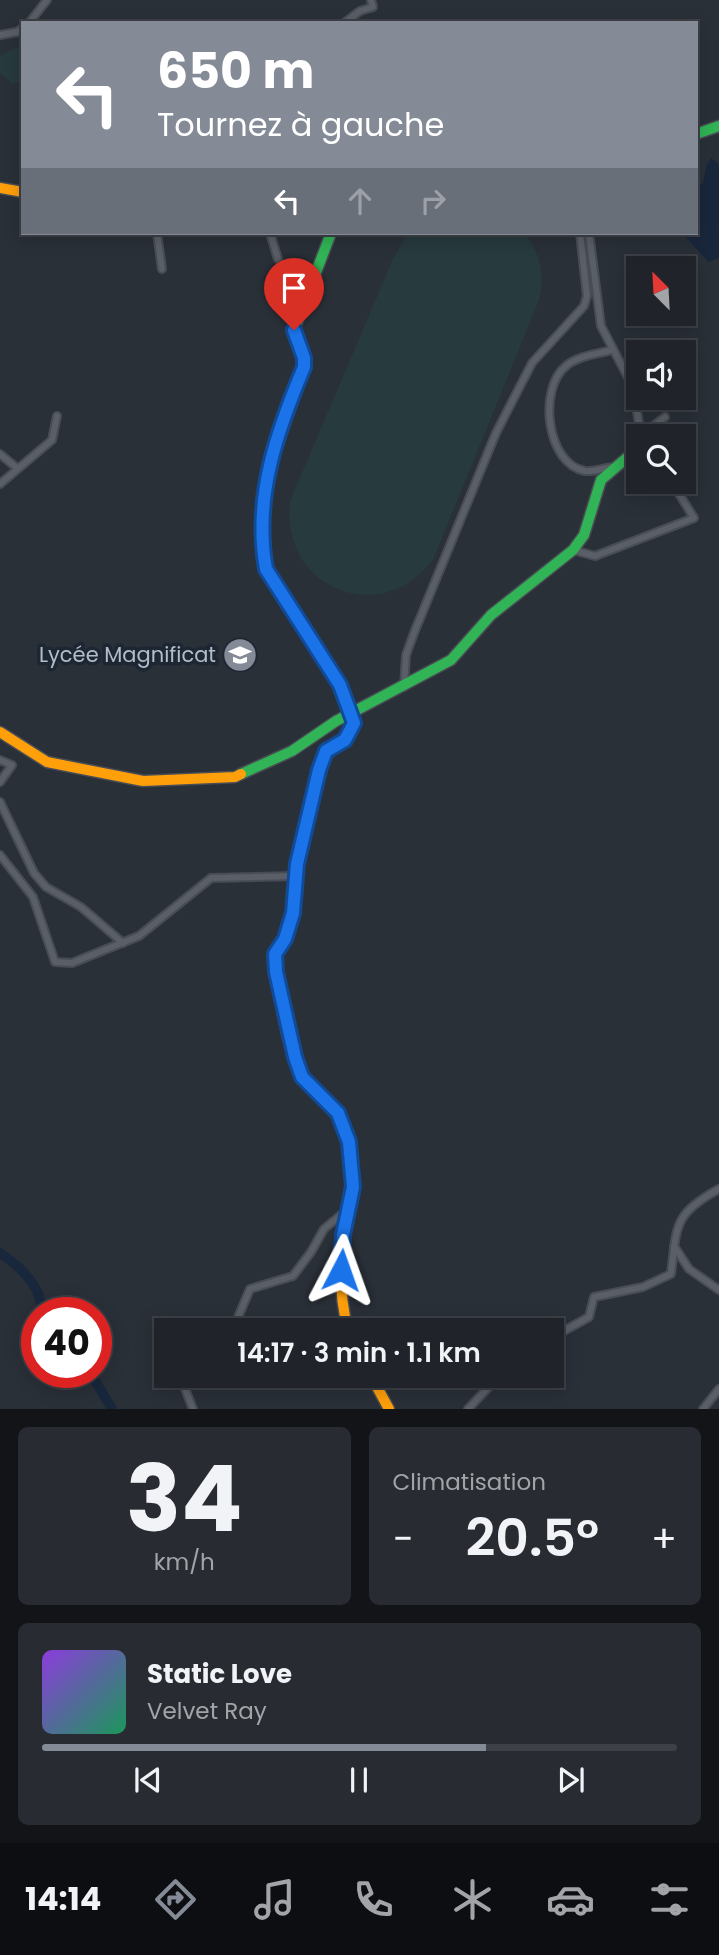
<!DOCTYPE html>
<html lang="fr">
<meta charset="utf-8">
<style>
:root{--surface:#20242a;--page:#282c32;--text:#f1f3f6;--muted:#a2a4a8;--line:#3d4147;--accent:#848b96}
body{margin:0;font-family:Poppins,sans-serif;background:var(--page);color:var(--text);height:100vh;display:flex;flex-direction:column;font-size:26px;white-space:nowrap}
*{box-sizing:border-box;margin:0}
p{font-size:23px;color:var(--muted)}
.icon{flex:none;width:38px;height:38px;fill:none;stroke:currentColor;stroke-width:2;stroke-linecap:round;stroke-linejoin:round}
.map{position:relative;height:1409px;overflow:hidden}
.drawer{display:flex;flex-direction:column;gap:18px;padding:18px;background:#121417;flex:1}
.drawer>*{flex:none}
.top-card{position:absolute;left:21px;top:21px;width:677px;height:214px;border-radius:0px;box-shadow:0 4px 18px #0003,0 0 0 2px var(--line);background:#848b96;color:#fff;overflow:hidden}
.needle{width:46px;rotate:336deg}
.controls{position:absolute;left:626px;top:256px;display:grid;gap:14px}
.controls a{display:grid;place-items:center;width:70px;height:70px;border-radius:0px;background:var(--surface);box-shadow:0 4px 18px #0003,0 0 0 2px var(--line);font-size:35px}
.speed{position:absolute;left:21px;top:1297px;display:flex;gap:14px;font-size:35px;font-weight:700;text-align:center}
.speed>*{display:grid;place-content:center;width:91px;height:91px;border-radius:50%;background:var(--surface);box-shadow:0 4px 18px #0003,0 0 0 2px var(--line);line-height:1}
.speed .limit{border:10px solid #d22;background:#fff;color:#111}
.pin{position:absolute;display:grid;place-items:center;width:60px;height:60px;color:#fff;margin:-72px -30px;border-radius:50% 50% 50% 0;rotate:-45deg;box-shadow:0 0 7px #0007}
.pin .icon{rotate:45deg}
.me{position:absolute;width:77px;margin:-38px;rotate:4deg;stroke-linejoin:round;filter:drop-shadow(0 0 5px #0008)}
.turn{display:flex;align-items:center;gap:24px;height:147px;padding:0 21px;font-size:32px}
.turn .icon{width:91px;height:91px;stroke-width:2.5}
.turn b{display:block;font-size:49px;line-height:60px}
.lanes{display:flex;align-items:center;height:66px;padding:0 21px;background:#0003;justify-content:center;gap:35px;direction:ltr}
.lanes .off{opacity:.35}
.big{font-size:52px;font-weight:600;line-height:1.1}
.drawer .widget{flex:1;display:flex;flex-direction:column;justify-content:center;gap:10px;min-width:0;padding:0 24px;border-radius:10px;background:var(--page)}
.drawer .dial{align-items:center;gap:0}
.dial b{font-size:91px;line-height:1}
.song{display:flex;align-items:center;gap:21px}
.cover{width:84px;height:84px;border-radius:10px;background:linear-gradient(135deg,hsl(270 70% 55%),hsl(150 70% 35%))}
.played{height:7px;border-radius:4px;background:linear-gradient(90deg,var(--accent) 70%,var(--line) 70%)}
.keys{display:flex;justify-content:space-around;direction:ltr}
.heat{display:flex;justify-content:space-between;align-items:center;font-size:38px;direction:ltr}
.drawer .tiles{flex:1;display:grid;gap:18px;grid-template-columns:1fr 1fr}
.widget:last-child{grid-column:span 2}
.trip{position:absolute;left:154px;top:1318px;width:410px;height:70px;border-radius:0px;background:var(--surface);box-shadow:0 4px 18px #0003,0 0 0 2px var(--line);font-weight:600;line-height:70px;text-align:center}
.menu{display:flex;height:112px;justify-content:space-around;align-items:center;background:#0d0e11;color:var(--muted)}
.menu .icon{width:49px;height:49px}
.menu .selected{color:var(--accent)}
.menu b{font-size:32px;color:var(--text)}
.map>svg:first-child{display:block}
</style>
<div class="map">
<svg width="719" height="1409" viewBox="0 0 719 1409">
<rect width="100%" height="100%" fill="#2a3038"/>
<path fill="#273a3e" d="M23 44V81L13 84 0 73V56Z
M408 233H524C541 254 545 274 539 300L433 560C380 629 280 588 290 501L393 259Z"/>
<path fill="#19273c" d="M711 158 719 164V258L708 262 682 233H696L697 186 703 183 707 164Z"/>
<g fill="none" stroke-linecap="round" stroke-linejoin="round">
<path stroke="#19273c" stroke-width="10" d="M0 1253C16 1264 28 1274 37 1291 41 1299 39 1306 46 1312
M90 1372 112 1409"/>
<g stroke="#484c55" stroke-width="10">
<path id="street" d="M29 23 47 0
M344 23 360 11 373 7 371 0
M0 35 17 32 23 28
M157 233 162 269
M270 233 278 259
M589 233 601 326 633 387 641 436
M612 350C597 354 577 356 566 366 538 388 546 464 585 471 593 472 604 468 612 467
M643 434 665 417
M0 454 17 468
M0 484 52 440 57 416
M573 550 595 556 694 518 671 481
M404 687 406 655 414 633 496 433 532 363 584 306 587 296 580 233
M0 760 12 765 0 782
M0 802 34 873 46 887 81 907 123 943
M0 855 33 897 55 962 72 963 139 936 211 878 296 876
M674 1246 689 1269 719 1290
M221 1330 236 1322 250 1289 293 1276 311 1252 324 1229 348 1209
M551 1338 589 1317 594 1297 643 1287 671 1274C677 1226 673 1214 719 1189
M180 1376 193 1409
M468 1409 499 1376
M703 1409 719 1389"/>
</g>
<g stroke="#484c55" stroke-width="13">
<path id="fast" d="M696 134 719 126
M241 774 292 751 336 721 451 660 491 615 573 550 584 535 601 480 637 449 639 443
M275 960V954L285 939 293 913 297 864 319 770 326 751 345 740 354 723 338 682 273 583 263 552 265 501 272 462 304 367 294 330 331 233"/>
</g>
<g stroke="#484c55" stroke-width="13">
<path id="slow" d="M0 188 23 192
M0 732 47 762 143 781 235 777 241 774
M275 960C277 987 288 1052 301 1075 316 1102 343 1108 349 1144 355 1180 348 1200 343 1234 339 1267 340 1299 348 1330
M371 1376 389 1409"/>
</g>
<use href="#street" stroke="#5a5e66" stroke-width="6"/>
<use href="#fast" stroke="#30b455" stroke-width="10"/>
<use href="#slow" stroke="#ff9f0a" stroke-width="10"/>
</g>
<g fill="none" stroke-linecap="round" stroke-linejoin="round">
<g stroke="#114b97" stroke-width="18">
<path id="route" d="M294 330 304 358V367C277 431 253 498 266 569L340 685 354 723 345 740 326 751 319 770 297 864 293 913 285 939 275 954 276 972 295 1057 302 1077 338 1113 349 1142 353 1187 343 1235 341 1270"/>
</g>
<use href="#route" stroke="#1a73e8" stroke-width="12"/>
</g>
<defs>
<g id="school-disc" transform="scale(1.75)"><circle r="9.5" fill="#848b96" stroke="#1d2633"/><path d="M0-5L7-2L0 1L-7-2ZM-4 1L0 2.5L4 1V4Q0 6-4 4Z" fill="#fff"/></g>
</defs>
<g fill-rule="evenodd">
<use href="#school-disc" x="240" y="655"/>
</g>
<g text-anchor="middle" stroke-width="7" stroke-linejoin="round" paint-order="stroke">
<g font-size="21" fill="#b4bcc9" stroke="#1d2633" text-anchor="end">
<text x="216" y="662">Lycée Magnificat</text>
</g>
</g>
</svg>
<div class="controls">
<a><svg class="needle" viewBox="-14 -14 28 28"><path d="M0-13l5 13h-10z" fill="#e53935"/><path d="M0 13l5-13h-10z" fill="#a2a4a8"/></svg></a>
<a><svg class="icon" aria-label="sound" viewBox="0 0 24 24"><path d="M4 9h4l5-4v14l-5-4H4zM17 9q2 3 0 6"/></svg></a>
<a><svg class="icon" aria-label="search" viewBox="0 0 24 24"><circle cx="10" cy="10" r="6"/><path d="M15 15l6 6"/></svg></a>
</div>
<div class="speed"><div class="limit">40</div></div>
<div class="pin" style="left:294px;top:330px;background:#d93025"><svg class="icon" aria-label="arrive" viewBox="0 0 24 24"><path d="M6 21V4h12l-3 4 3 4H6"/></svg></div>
<svg class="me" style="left:341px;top:1270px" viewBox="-20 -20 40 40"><path d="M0-17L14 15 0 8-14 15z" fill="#1a73e8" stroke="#fff" stroke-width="4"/></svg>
<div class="trip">14:17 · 3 min · 1.1 km</div>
<div class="top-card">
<div class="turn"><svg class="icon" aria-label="left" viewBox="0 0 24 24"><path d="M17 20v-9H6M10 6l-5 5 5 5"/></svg><div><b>650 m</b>Tournez à gauche</div></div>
<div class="lanes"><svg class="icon" aria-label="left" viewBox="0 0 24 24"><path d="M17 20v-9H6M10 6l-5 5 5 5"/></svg><svg class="icon off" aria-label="ahead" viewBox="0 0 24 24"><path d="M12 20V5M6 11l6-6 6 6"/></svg><svg class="icon off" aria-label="right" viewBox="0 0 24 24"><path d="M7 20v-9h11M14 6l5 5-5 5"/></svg></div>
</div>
</div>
<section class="drawer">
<div class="tiles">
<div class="widget dial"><b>34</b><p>km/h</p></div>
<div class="widget"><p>Climatisation</p>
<div class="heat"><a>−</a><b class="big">20.5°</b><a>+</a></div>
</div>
<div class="widget">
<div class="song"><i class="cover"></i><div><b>Static Love</b><p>Velvet Ray</p></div></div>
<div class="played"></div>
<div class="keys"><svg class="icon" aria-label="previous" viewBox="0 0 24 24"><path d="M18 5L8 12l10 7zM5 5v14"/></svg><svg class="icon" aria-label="pause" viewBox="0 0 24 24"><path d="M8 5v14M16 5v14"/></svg><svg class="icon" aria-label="next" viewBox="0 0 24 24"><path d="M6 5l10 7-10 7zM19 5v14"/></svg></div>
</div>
</div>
</section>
<nav class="menu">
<b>14:14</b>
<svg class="icon selected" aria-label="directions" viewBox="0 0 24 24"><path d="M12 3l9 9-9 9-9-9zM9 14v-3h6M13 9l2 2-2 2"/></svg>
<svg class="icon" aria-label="music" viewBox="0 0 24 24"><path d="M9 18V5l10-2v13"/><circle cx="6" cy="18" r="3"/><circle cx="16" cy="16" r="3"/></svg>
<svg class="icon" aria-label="phone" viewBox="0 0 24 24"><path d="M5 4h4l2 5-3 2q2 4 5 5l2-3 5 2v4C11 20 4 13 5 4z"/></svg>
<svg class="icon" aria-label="climate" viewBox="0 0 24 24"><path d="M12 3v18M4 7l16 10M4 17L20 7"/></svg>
<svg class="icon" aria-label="car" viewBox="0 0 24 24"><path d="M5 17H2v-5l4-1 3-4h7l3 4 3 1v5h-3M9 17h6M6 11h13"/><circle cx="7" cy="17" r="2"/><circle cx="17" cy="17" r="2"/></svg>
<svg class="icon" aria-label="filters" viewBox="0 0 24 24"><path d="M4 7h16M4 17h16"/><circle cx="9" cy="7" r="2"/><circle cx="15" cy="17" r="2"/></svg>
</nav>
